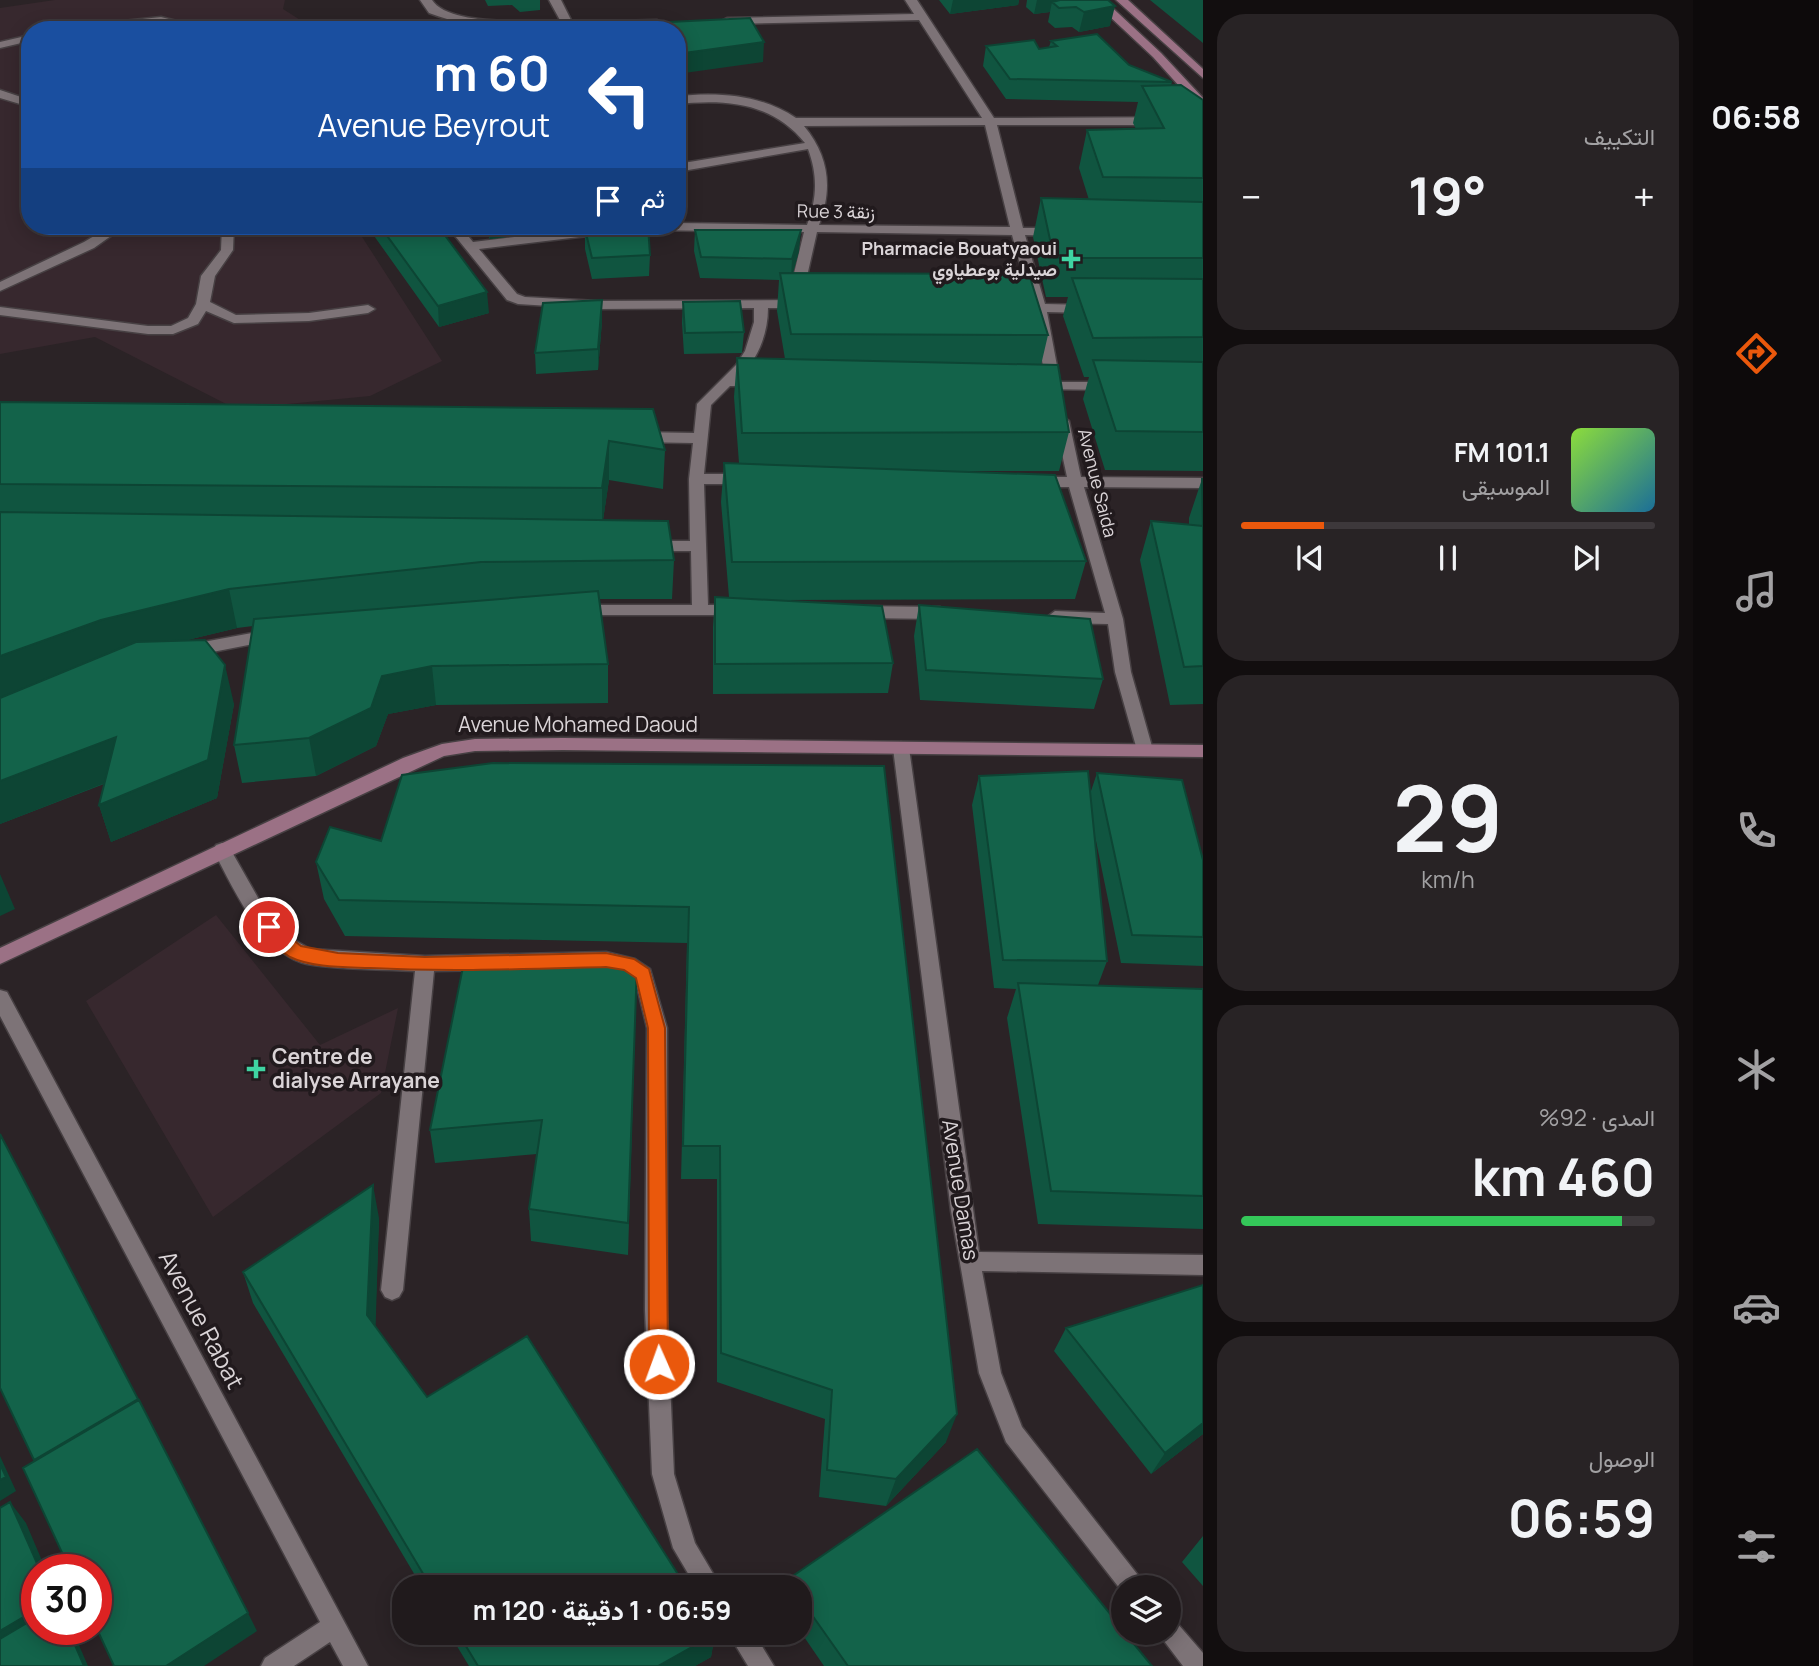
<!DOCTYPE html>
<html lang="ar">
<meta charset="utf-8">
<style>
:root{--surface:#201a1c;--page:#282325;--text:#f1f3f6;--muted:#a2a1a3;--line:#3d383b;--accent:#ea580c}
body{margin:0;font-family:Manrope,Vazirmatn,sans-serif;background:var(--page);color:var(--text);direction:rtl;height:100vh;display:flex;flex-direction:column;font-size:26px;white-space:nowrap}
*{box-sizing:border-box;margin:0}
p{font-size:23px;color:var(--muted)}
.icon{flex:none;width:38px;height:38px;fill:none;stroke:currentColor;stroke-width:2;stroke-linecap:round;stroke-linejoin:round}
.map{position:relative;flex:1;overflow:hidden;direction:ltr}
.drawer{display:flex;flex-direction:column;gap:14px;padding:14px;background:#120e0f;width:490px}
.drawer>*{flex:none}
.banner{position:absolute;left:21px;top:21px;width:665px;height:214px;border-radius:28px;box-shadow:0 4px 18px #0003,0 0 0 2px var(--line);direction:rtl;background:#1a4fa0;color:#fff;overflow:hidden}
.buttons{position:absolute;left:1111px;top:1575px;display:grid;gap:14px}
.buttons a{display:grid;place-items:center;width:70px;height:70px;border-radius:50%;background:var(--surface);box-shadow:0 4px 18px #0003,0 0 0 2px var(--line);font-size:35px}
.speed{position:absolute;left:21px;top:1554px;display:flex;gap:14px;font-size:35px;font-weight:700;text-align:center}
.speed>*{display:grid;place-content:center;width:91px;height:91px;border-radius:50%;background:var(--surface);box-shadow:0 4px 18px #0003,0 0 0 2px var(--line);line-height:1}
.speed .limit{border:10px solid #d22;background:#fff;color:#111}
.pin{position:absolute;display:grid;place-items:center;width:60px;height:60px;color:#fff;margin:-30px;border:4px solid #fff;border-radius:50%;box-shadow:0 2px 7px #0007}
.me{position:absolute;width:77px;margin:-38px;rotate:358deg;stroke-linejoin:round;filter:drop-shadow(0 0 5px #0008)}
.turn{display:flex;align-items:center;gap:24px;height:147px;padding:0 21px;font-size:32px}
.turn .icon{width:91px;height:91px;stroke-width:2.5}
.turn b{display:block;font-size:49px;line-height:60px}
.then{display:flex;align-items:center;height:66px;padding:0 21px;background:#0003;gap:14px;font-size:26px}
.big{font-size:52px;font-weight:700;line-height:1.1}
.drawer .card{flex:1;display:flex;flex-direction:column;justify-content:center;gap:10px;min-width:0;padding:0 24px;border-radius:28px;background:var(--page)}
.drawer .dial{align-items:center;gap:0}
.dial b{font-size:91px;line-height:1}
.song{display:flex;align-items:center;gap:21px}
.cover{width:84px;height:84px;border-radius:10px;background:linear-gradient(135deg,hsl(90 70% 55%),hsl(200 70% 35%))}
.played{height:7px;border-radius:4px;background:linear-gradient(90deg,var(--accent) 20%,var(--line) 20%)}
.keys{display:flex;justify-content:space-around;direction:ltr}
.heat{display:flex;justify-content:space-between;align-items:center;font-size:38px;direction:ltr}
.charge{height:10px;border-radius:5px;background:linear-gradient(90deg,#34c759 92%,var(--line) 0)}
.trip{position:absolute;left:392px;top:1575px;width:420px;height:70px;border-radius:28px;background:var(--surface);box-shadow:0 4px 18px #0003,0 0 0 2px var(--line);font-weight:700;line-height:70px;text-align:center;direction:rtl}
main{display:flex;flex:1;min-height:0}
.tabs{display:flex;flex-direction:column;width:126px;justify-content:space-around;align-items:center;background:#0d0a0b;color:var(--muted)}
.tabs .icon{width:49px;height:49px}
.tabs .active{color:var(--accent)}
.tabs b{font-size:32px;color:var(--text)}
.map>svg:first-child{display:block}
</style>
<main>
<nav class="tabs">
<b>06:58</b>
<svg class="icon active" aria-label="directions" viewBox="0 0 24 24"><path d="M12 3l9 9-9 9-9-9zM9 14v-3h6M13 9l2 2-2 2"/></svg>
<svg class="icon" aria-label="music" viewBox="0 0 24 24"><path d="M9 18V5l10-2v13"/><circle cx="6" cy="18" r="3"/><circle cx="16" cy="16" r="3"/></svg>
<svg class="icon" aria-label="phone" viewBox="0 0 24 24"><path d="M5 4h4l2 5-3 2q2 4 5 5l2-3 5 2v4C11 20 4 13 5 4z"/></svg>
<svg class="icon" aria-label="climate" viewBox="0 0 24 24"><path d="M12 3v18M4 7l16 10M4 17L20 7"/></svg>
<svg class="icon" aria-label="car" viewBox="0 0 24 24"><path d="M5 17H2v-5l4-1 3-4h7l3 4 3 1v5h-3M9 17h6M6 11h13"/><circle cx="7" cy="17" r="2"/><circle cx="17" cy="17" r="2"/></svg>
<svg class="icon" aria-label="filters" viewBox="0 0 24 24"><path d="M4 7h16M4 17h16"/><circle cx="9" cy="7" r="2"/><circle cx="15" cy="17" r="2"/></svg>
</nav>
<section class="drawer">
<div class="card"><p>التكييف</p>
<div class="heat"><a>−</a><b class="big">19°</b><a>+</a></div>
</div>
<div class="card">
<div class="song"><i class="cover"></i><div><b>101.1 FM</b><p>الموسيقى</p></div></div>
<div class="played"></div>
<div class="keys"><svg class="icon" aria-label="previous" viewBox="0 0 24 24"><path d="M18 5L8 12l10 7zM5 5v14"/></svg><svg class="icon" aria-label="pause" viewBox="0 0 24 24"><path d="M8 5v14M16 5v14"/></svg><svg class="icon" aria-label="next" viewBox="0 0 24 24"><path d="M6 5l10 7-10 7zM19 5v14"/></svg></div>
</div>
<div class="card dial"><b>29</b><p>km/h</p></div>
<div class="card"><p>المدى · 92%</p><b class="big">460 km</b><div class="charge"></div></div>
<div class="card"><p>الوصول</p><b class="big">06:59</b></div>
</section>
<div class="map">
<svg width="1203" height="1666" viewBox="0 0 1203 1666">
<rect width="100%" height="100%" fill="#2b2326"/>
<path fill="#37282e" d="M55 0H285L283 9 316 30H30V226H355L442 361 370 396 236 409 95 337 0 354V8Z
M216 915 320 1045 398 1008 381 1093 213 1217 86 1001Z"/>
<g fill="none" stroke-linecap="round" stroke-linejoin="round">
<g stroke="#474043" stroke-width="3">
<path id="lane" d="M161 17 212 30H190L161 23 101 30H62L67 27Z
M30 35V41L0 48V42Z
M0 90 30 100V107L0 98Z
M111 226H125L94 248 0 291V282L84 242Z
M222 226H234L233 250 215 276 210 302 236 315 309 313 368 305 375 309 368 313 309 321 234 323 206 311 198 324 173 334H148L0 315V307L148 326H171L188 318 196 304 201 276 221 250Z"/>
</g>
<g stroke="#474043" stroke-width="3">
<path id="street" d="M420 0H432C448 26 531 21 561 22L549 0H561L572 22 657 20 663 23 657 26C588 28 496 39 429 13Z
M905 0H917L994 118 1203 117V125H997L1023 228H1056L1062 232 1056 236 1025 235 1045 304 1088 305 1095 309 1088 313 1047 312 1060 382H1108L1115 386 1108 390 1040 389V383L1046 382 1033 312 1021 308 1031 304 1012 235 817 232 803 294 796 298 789 294 804 232 638 230 479 249 517 294 525 297 597 301 801 300 808 304 801 308H768C768 334 758 359 739 378H758L765 382 758 386H730L711 405 704 474H745L752 479 745 484H704L708 605H737L745 611 743 615H573L571 611 579 605H692L691 551H648L640 546 648 541H690L689 479 693 443 637 442 630 437 637 432 694 433 697 404 736 365 745 351 754 322V308L597 309 518 304 507 300 447 226H460L473 242 608 226H677V223L807 225C817 198 818 176 808 149L677 172V164L805 143C772 102 726 99 677 104V96C719 92 760 94 796 118H982L919 20 727 24 721 21 727 18 914 14ZM985 125 1010 227 819 225C833 188 829 156 804 126Z
M1062 416 1069 421 1081 477 1203 478V488L1084 487 1123 619 1131 672 1153 750 1145 756 1137 750 1115 672 1108 624 1055 623 1047 617 1055 611 1105 613 1069 487H1036L1029 482 1036 477H1067L1055 421Z
M859 606 940 607 948 613 940 619 859 618 851 612Z
M273 629 281 635 279 639 187 657 179 651 187 645Z
M901 742 909 748 979 1252 1203 1255V1275L982 1271 1001 1373 1022 1427 1141 1579 1145 1587H1124V1594L1006 1442 979 1373 951 1211 893 748Z
M222 843 228 845 265 910 284 934 310 949 425 956 606 952 635 959 650 969 667 1028V1310L674 1474 695 1543 721 1587H696L673 1548 652 1474 645 1310 647 1028 635 978 624 971 606 968 434 971 403 1290 399 1297 392 1300 385 1297 381 1290 415 971C380 969 341 970 307 964 262 955 233 887 213 850L216 845Z
M0 990 7 992 368 1666H343L330 1642 294 1666H261L265 1658 320 1622 0 1016Z
M1169 1619 1177 1623 1203 1653V1666H1183L1158 1633H1169Z
M728 1633H754L774 1666H748Z"/>
</g>
<g stroke="#474043" stroke-width="3">
<path id="secondary" d="M1092 0H1104L1161 53 1203 98V109L1199 108 1153 57Z
M1116 0H1128L1203 69V78Z
M563 738 1203 745V757L563 750 475 751 444 756 0 964V948L403 758 442 744 475 739Z"/>
</g>
<use href="#lane" fill="#7d7377" fill-rule="evenodd"/>
<use href="#street" fill="#7d7377" fill-rule="evenodd"/>
<use href="#secondary" fill="#9b7185" fill-rule="evenodd"/>
</g>
<path fill="#105540" d="M485 0H540V10L520 12 512 5 488 6Z
M939 0H1019L1018 5 950 14Z
M1027 0H1108L1110 26 1079 32 1072 27 1055 28 1048 22 1050 12 1034 14 1026 7Z
M1150 0H1203V43Z
M1051 41 1129 65 1172 82 1171 85 1203 100V471L1105 470 1083 399 1089 377H1084L1063 316 1068 297H1046L1033 237 1041 198 1089 200 1079 168 1087 130 1136 129 1133 123 1138 102 1006 99 983 66 986 46 1039 49 1049 47Z
M367 226H438L489 313 439 327Z
M482 226H594L490 239Z
M585 229 650 255 649 276 592 279 585 249Z
M695 230 799 251 793 273 1048 335 1041 365 1069 432 1059 471H951L1086 561 1075 599 778 600 893 663 888 693 713 694V627L715 597H729L721 502 724 463H739L734 397 737 358 785 359 777 311 779 280 700 278 694 251Z
M683 302 744 332 742 353 684 354 682 323Z
M602 321 598 370 536 374 535 353Z
M0 402 653 409 665 450 663 489 609 480 603 520 674 560 672 599H599L608 664V703L436 705 388 714 376 746 316 776 242 783 234 745 253 626 237 628 183 641 234 704 217 798 111 842 99 805 104 784 0 824Z
M1202 479 1203 704 1170 705 1140 560 1151 521 1189 525V518Z
M919 605 1103 679 1094 709 920 700 914 636Z
M884 766 946 1442 886 1506 819 1497 825 1419 717 1382V1179H681L687 943 345 936 324 899 316 862 381 841Z
M1097 773 1203 860V966L1121 963 1095 836 1107 961 1098 985 1203 989V1229L1038 1224 1007 1018 1016 989 994 988 972 805 979 776 1090 794Z
M637 964 628 1255 531 1241 529 1209 537 1154 435 1163 430 1130Z
M379 1218 375 1326 427 1397 686 1587H422L253 1303 243 1272Z
M1203 1285V1434L1151 1474 1054 1351 1066 1328Z
M1203 1536V1586L1182 1562Z
M787 1580 1152 1666H824L800 1631V1587H785Z
M449 1633H714L715 1634 711 1657 695 1666H469Z"/>
<path fill="#0d4534" d="M953 0H1019L1018 5 950 14Z
M1037 0H1059L1052 2 1050 12 1034 14Z
M1115 6 1110 26 1079 32 1084 12Z
M764 42 763 62 677 74V54Z
M489 226H594L490 239Z
M801 230 799 251 791 280 792 259Z
M487 292 489 313 439 327 438 306Z
M602 300V321L598 370V349Z
M609 441V480L602 527V488Z
M229 589 237 628 112 658 0 700V656L101 620Z
M225 665 234 704 217 798 111 842 99 805Z
M432 666 436 705 388 714 376 746 316 776 309 738 382 676Z
M116 737 128 774 0 824V781Z
M0 874 15 909 0 916Z
M373 1185 379 1218 375 1345 367 1315Z
M138 1399 146 1415 44 1475 34 1460Z
M957 1414 946 1442 886 1506 896 1479Z
M1203 1423V1434L1151 1474 1165 1453Z
M0 1456 16 1491 0 1501Z
M10 1502 26 1523 46 1570H40Z
M37 1609V1629L0 1659V1631Z
M248 1613 257 1631 204 1666H166Z
M68 1629H72L88 1666H84Z
M715 1634 711 1657 695 1666H658Z"/>
<path fill="#13634a" stroke="#0d4534" stroke-width="2" d="M1060 0H1108L1115 6 1084 12 1076 7 1059 8 1052 2Z
M750 18 764 42 677 54V30H612L609 25Z
M1097 34 1129 65 1172 82 1010 79 986 46 1034 40 1039 49 1057 46 1051 41Z
M1181 85 1203 100V178L1103 177 1087 130 1164 128 1142 86Z
M1041 198 1203 202V258H1054Z
M380 226H438L487 292 438 306Z
M648 226 650 255 592 258 585 229Z
M695 230H801L792 259 701 257Z
M780 273 1029 274 1048 335 791 334Z
M1072 278 1203 279V337L1093 338Z
M602 300 598 349 535 353 543 303Z
M740 301 744 332 685 333 683 302Z
M737 358 1058 365 1069 432 742 433Z
M1093 360 1203 362V432L1116 431Z
M0 402 653 409 665 450 609 441 602 488 0 484Z
M724 463 1055 475 1086 561 732 562Z
M1202 479H1203V666L1184 667 1151 521 1203 526Z
M0 512 668 521 674 560 481 562 229 589 101 620 0 656Z
M598 591 608 664 432 666 382 676 371 708 309 738 234 745 254 619Z
M715 597 882 606 893 663 715 664Z
M919 605 1090 619 1103 679 926 670Z
M205 640 225 665 208 760 99 805 116 737 0 781V698L136 642Z
M493 763 884 766 957 1414 896 1479 827 1470 832 1390 721 1353 720 1146H683L689 907 339 900 316 862 330 827 381 841 402 775Z
M1088 771 1107 961 1003 960 979 776Z
M1097 773 1182 780 1203 860V937L1132 935Z
M464 962 637 964 628 1223 529 1209 542 1120 430 1130Z
M1018 983 1203 989V1196L1051 1191Z
M0 1134 138 1399 34 1460 0 1388Z
M373 1185 367 1315 427 1397 527 1336 686 1587H431L243 1272Z
M1203 1285V1423L1165 1453 1066 1328Z
M139 1400 248 1613 166 1666H114L96 1627V1570H70L23 1468Z
M977 1449 1124 1631V1633H1125L1152 1666H848L800 1598V1587H792L787 1580Z
M0 1464 6 1477 0 1480Z
M10 1502 40 1570H37V1609L0 1631V1508Z
M37 1617V1629H68L84 1666H0V1639Z
M458 1633H714L715 1634 658 1666H478Z"/>
<path fill="#ea580c" stroke="#983908" stroke-width="2" d="M269 920 301 946 338 953 425 957 606 953 634 959 649 969 665 1028 668 1364 665 1371 659 1374 652 1371 649 1364 648 1028 636 978 624 970 606 967C527 969 449 972 370 968 346 967 312 968 290 957 278 950 267 939 261 927Z"/>
<g fill="#3fd4a2" stroke="#211a1d" stroke-width="2.5">
<path d="M1067.5 248.5h7v7h7v7h-7v7h-7v-7h-7v-7h7z"/>
<path d="M252.5 1058.5h7v7h7v7h-7v7h-7v-7h-7v-7h7z"/>
</g>
<g text-anchor="middle" stroke-width="7" stroke-linejoin="round" paint-order="stroke">
<g font-size="18" fill="#dad4d7" stroke="#211a1d">
<text transform="translate(836 212) rotate(1)" y="6">Rue 3 زنقة</text>
<text transform="translate(1097 483) rotate(76)" y="6">Avenue Saida</text>
</g>
<g font-size="18" font-weight="bold" fill="#dad4d7" stroke="#211a1d" text-anchor="end">
<text x="1057" y="255">Pharmacie Bouatyaoui<tspan x="1057" dy="21">صيدلية بوعطياوي</tspan></text>
</g>
<g font-size="21" fill="#dad4d7" stroke="#211a1d">
<text x="578" y="732">Avenue Mohamed Daoud</text>
<text transform="translate(960 1190) rotate(81)" y="7">Avenue Damas</text>
</g>
<g font-size="21" font-weight="bold" fill="#dad4d7" stroke="#211a1d" text-anchor="start">
<text x="272" y="1064">Centre de<tspan x="272" dy="24">dialyse Arrayane</tspan></text>
</g>
<g font-size="24" fill="#dad4d7" stroke="#211a1d">
<text transform="translate(201 1320) rotate(62)" y="8">Avenue Rabat</text>
</g>
</g>
</svg>
<div class="buttons">
<a><svg class="icon" aria-label="layers" viewBox="0 0 24 24"><path d="M12 4l9 5-9 5-9-5zM3 14l9 5 9-5"/></svg></a>
</div>
<div class="speed"><div class="limit">30</div></div>
<div class="pin" style="left:269px;top:927px;background:#d93025"><svg class="icon" aria-label="arrive" viewBox="0 0 24 24"><path d="M6 21V4h12l-3 4 3 4H6"/></svg></div>
<svg class="me" style="left:659px;top:1364px" viewBox="-20 -20 40 40"><circle r="17" fill="#ea580c" stroke="#fff" stroke-width="3"/><path d="M0-11L8 9 0 5-8 9z" fill="#fff"/></svg>
<div class="trip">06:59 · 1 دقيقة · 120 m</div>
<div class="banner">
<div class="turn"><svg class="icon" aria-label="left" viewBox="0 0 24 24"><path d="M17 20v-9H6M10 6l-5 5 5 5"/></svg><div><b>60 m</b>Avenue Beyrout</div></div>
<div class="then">ثم<svg class="icon" aria-label="arrive" viewBox="0 0 24 24"><path d="M6 21V4h12l-3 4 3 4H6"/></svg></div>
</div>
</div>
</main>
